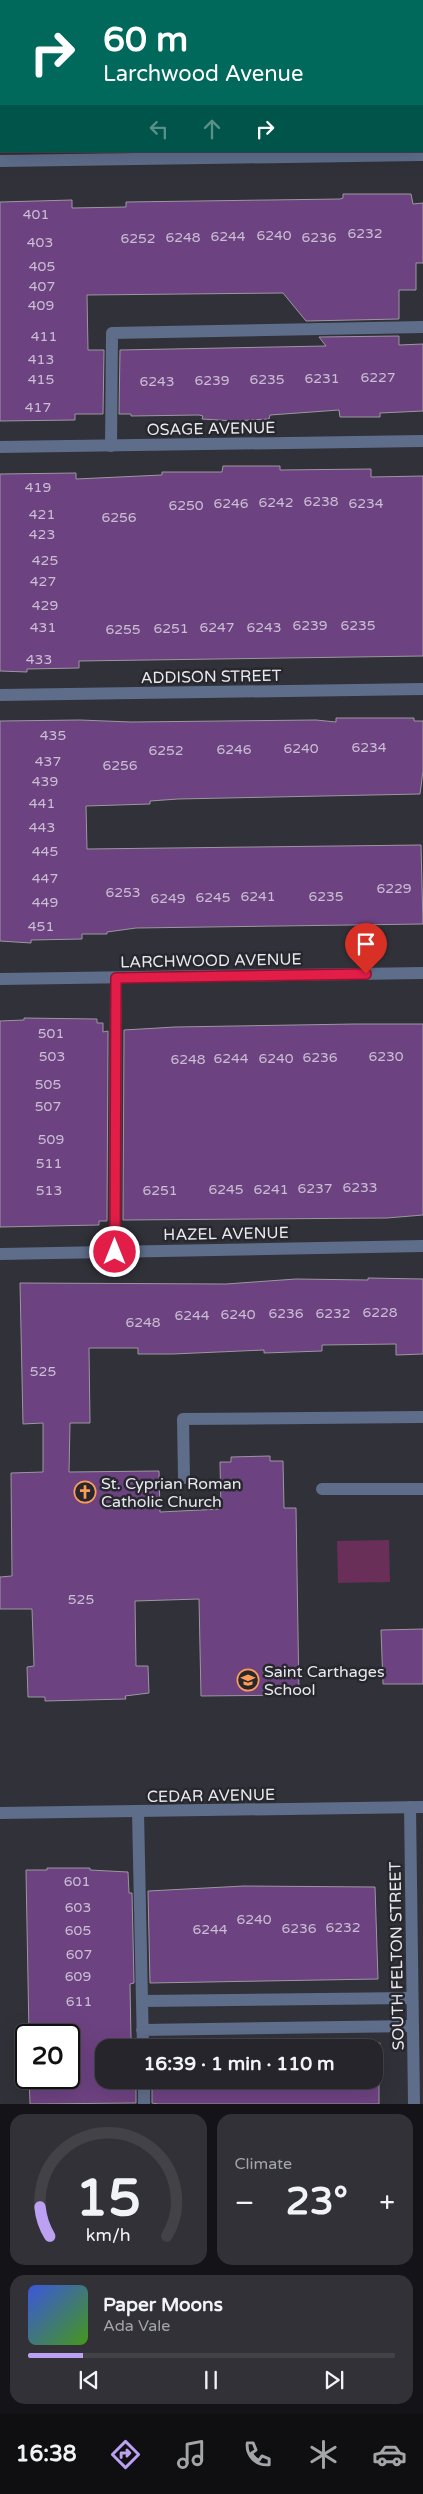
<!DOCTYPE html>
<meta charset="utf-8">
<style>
:root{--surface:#25252b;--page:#313137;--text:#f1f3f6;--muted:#a3a5a9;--line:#424247;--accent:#bca0f2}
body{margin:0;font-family:"Varela Round",sans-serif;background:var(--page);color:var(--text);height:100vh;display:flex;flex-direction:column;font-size:19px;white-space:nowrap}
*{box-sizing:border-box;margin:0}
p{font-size:16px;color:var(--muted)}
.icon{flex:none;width:28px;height:28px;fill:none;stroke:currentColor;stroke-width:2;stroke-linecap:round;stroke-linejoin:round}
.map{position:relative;height:2104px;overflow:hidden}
.drawer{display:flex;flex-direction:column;gap:10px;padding:10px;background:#141418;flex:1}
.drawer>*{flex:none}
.hud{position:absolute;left:0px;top:0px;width:424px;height:152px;box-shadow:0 5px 20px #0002,0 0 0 1px var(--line);background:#00695c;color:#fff;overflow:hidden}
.speed{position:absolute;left:15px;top:2024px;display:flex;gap:10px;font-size:25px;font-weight:700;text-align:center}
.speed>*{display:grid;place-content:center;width:65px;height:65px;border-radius:50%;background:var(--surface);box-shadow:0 5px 20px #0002,0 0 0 1px var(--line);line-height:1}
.speed .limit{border:2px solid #111;border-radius:8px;background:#fff;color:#111}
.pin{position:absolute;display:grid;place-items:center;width:42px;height:42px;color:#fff;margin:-51px -21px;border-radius:50% 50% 50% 0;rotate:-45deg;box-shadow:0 0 5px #0007}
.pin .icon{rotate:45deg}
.me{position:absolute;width:55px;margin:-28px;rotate:0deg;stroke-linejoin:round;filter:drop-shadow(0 0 4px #0008)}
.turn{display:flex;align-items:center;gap:18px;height:105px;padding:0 20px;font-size:22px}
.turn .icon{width:65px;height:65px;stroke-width:2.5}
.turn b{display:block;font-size:35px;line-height:42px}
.lanes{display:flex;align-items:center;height:48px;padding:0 20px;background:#0003;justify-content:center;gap:25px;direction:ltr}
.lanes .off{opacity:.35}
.big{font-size:38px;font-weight:700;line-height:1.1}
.drawer .widget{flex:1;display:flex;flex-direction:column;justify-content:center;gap:8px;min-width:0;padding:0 18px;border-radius:15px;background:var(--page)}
.drawer .dial{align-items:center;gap:0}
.dial svg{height:130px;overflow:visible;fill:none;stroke:var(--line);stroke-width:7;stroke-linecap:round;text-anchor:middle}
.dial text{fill:var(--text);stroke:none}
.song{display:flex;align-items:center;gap:15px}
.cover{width:60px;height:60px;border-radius:8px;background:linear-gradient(135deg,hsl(230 70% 55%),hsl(100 70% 35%))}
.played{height:5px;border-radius:2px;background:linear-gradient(90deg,var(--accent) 15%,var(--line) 15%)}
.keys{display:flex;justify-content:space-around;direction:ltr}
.heat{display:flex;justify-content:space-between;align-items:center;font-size:28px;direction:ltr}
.drawer .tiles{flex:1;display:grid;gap:10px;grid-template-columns:1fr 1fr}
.widget:last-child{grid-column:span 2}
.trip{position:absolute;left:95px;top:2039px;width:288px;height:50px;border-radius:15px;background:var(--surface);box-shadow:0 5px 20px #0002,0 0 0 1px var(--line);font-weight:700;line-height:50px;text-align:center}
.tab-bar{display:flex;height:80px;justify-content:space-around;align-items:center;background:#0f0f11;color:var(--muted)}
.tab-bar .icon{width:35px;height:35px}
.tab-bar .on{color:var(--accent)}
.tab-bar b{font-size:22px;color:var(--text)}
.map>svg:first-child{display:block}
</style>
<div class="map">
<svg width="423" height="2104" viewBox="0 0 423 2104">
<rect width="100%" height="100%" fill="#313139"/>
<path fill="#692f58" d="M389 1540 390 1582 338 1583 337 1541Z"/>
<path fill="#6d4281" stroke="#9c979f" d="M343 194H411L413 204 423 203V263H416V290H399V319L306 321 283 293 87 295 88 350H104L103 414H75V420L0 421V202L72 200V208L126 207V202L340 199 343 198Z
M399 336V345L423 344V411L380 413V417H340L339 410 270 415 269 419 234 421 202 419 203 416 199 415 131 416V414H119L120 350 326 346 319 337Z
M223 466H280V470L371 469V477L423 476V656L79 661V668L27 669V672L0 671V474L76 473V479L162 475V472H222Z
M336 718H414V721H423V771L420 794 178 799 150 801V804L86 806 87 849 421 845 423 924 136 928 107 932V934H82V939L31 940V943L0 941V721L80 720 131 722 316 720 336 722Z
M24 1018 97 1019V1023H103V1032L108 1031 107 1221H99V1225L0 1227V1021L24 1020Z
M355 1024H423V1215L387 1218 123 1220 124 1030 175 1027Z
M368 1278 423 1279V1354L396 1355V1344L322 1345V1351L264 1353V1350L173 1354H138V1348H89L90 1423H70L69 1472 159 1471 160 1512 221 1509 220 1462H231V1457L270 1456V1461H283L284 1508H296L299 1695 201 1696 199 1599 135 1601 136 1666H148L149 1693 125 1696 126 1699 45 1701V1697H28L27 1667 34 1666 32 1609H0V1577L12 1576 11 1473 43 1472V1423L23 1424 20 1283 226 1284 296 1279 368 1280Z
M423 1629V1684H383L381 1630Z
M47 1868H90V1870L128 1872 129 1893H132L134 1983 130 1984 131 2039H135V2048H104V2080H136V2103L30 2104 29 2078H69V2035H29L26 1870H47Z
M244 1886 375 1887 378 1979 150 1983 148 1891Z
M151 2039H177V2045L223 2043V2048H151Z
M380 2043 381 2069 374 2070V2048H354V2044Z
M152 2080H379V2104H158L152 2103Z"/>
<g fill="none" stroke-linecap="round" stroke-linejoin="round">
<path stroke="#5e6d8a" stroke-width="12" d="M111 446 112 333 423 327
M115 1252 116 978
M184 1478 183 1419 423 1417
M322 1489H423
M138 1812 143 2048
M142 2001 412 1998
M142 2030 413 2026
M144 2080V2104"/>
<path stroke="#5e6d8a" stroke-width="12" d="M0 161 423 155
M0 447 423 441
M0 695 423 689
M0 979 423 973
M0 1254 423 1246
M410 1807 414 2104"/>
<path stroke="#5e6d8a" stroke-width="12" d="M0 1813 423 1807"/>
</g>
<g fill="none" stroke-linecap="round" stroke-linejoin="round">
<g stroke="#92132f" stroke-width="12">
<path id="route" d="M115 1252 116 978 366 974"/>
</g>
<use href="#route" stroke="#e11d48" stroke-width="9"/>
</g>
<defs>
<g id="church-ring" transform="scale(1.125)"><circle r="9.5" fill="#27272e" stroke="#fd9c56" stroke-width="1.5"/><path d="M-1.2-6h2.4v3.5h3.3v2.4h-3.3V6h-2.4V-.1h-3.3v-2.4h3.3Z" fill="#fd9c56"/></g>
<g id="school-ring" transform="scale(1.125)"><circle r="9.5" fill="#27272e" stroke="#fd9c56" stroke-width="1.5"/><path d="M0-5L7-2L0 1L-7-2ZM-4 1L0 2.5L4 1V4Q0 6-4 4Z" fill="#fd9c56"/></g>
</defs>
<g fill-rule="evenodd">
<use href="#church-ring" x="85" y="1492"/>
<use href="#school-ring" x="248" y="1680"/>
</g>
<g text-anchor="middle" stroke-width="5" stroke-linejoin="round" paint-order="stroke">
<g font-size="14" fill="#cabed3">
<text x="36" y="219">401</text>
<text x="365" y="238">6232</text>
<text x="274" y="240">6240</text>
<text x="228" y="241">6244</text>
<text x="183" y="242">6248</text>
<text x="319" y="242">6236</text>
<text x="138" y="243">6252</text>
<text x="40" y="247">403</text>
<text x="42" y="271">405</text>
<text x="42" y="291">407</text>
<text x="41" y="310">409</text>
<text x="44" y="341">411</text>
<text x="41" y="364">413</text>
<text x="378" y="382">6227</text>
<text x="322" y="383">6231</text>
<text x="41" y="384">415</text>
<text x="267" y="384">6235</text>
<text x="212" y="385">6239</text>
<text x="157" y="386">6243</text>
<text x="38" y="412">417</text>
<text x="38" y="492">419</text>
<text x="321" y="506">6238</text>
<text x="276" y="507">6242</text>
<text x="231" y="508">6246</text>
<text x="366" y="508">6234</text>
<text x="186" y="510">6250</text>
<text x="42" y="519">421</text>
<text x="119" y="522">6256</text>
<text x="42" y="539">423</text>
<text x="45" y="565">425</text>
<text x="43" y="586">427</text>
<text x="45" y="610">429</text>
<text x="310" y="630">6239</text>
<text x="358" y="630">6235</text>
<text x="43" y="632">431</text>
<text x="217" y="632">6247</text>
<text x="264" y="632">6243</text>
<text x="171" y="633">6251</text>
<text x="123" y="634">6255</text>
<text x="39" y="664">433</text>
<text x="53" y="740">435</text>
<text x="369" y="752">6234</text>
<text x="301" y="753">6240</text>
<text x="234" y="754">6246</text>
<text x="166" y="755">6252</text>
<text x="48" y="766">437</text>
<text x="120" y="770">6256</text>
<text x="45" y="786">439</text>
<text x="42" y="808">441</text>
<text x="42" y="832">443</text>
<text x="45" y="856">445</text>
<text x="45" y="883">447</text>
<text x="394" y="893">6229</text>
<text x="123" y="897">6253</text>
<text x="258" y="901">6241</text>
<text x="326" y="901">6235</text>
<text x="213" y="902">6245</text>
<text x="168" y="903">6249</text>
<text x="45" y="907">449</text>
<text x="41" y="931">451</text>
<text x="51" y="1038">501</text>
<text x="52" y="1061">503</text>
<text x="386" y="1061">6230</text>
<text x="320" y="1062">6236</text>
<text x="231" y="1063">6244</text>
<text x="276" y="1063">6240</text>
<text x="188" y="1064">6248</text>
<text x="48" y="1089">505</text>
<text x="48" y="1111">507</text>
<text x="51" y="1144">509</text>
<text x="49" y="1168">511</text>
<text x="360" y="1192">6233</text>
<text x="315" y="1193">6237</text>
<text x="226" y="1194">6245</text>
<text x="271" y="1194">6241</text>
<text x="49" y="1195">513</text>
<text x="160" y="1195">6251</text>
<text x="380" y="1317">6228</text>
<text x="286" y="1318">6236</text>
<text x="333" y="1318">6232</text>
<text x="238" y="1319">6240</text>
<text x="192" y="1320">6244</text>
<text x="143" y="1327">6248</text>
<text x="43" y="1376">525</text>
<text x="81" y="1604">525</text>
<text x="77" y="1886">601</text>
<text x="78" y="1912">603</text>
<text x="254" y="1924">6240</text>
<text x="343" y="1932">6232</text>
<text x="299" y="1933">6236</text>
<text x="210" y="1934">6244</text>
<text x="78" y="1935">605</text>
<text x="79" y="1959">607</text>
<text x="78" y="1981">609</text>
<text x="79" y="2006">611</text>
</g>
<g font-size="16" fill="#e9e8ee" stroke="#27272e">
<text transform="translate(211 428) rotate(-1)" y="6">OSAGE AVENUE</text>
<text transform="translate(211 676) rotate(-1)" y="6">ADDISON STREET</text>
<text transform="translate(211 960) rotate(-1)" y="6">LARCHWOOD AVENUE</text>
<text transform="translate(226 1233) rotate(-1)" y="6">HAZEL AVENUE</text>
<text transform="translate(211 1795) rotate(-1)" y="6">CEDAR AVENUE</text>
<text transform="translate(396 1956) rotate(-91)" y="6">SOUTH FELTON STREET</text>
</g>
<g font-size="16" fill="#e9e8ee" stroke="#27272e" text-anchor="start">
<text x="101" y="1489">St. Cyprian Roman<tspan x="101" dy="18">Catholic Church</tspan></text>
<text x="264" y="1677">Saint Carthages<tspan x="264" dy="18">School</tspan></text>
</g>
</g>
</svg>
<div class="speed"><div class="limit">20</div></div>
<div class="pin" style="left:366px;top:974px;background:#d93025"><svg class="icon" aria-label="arrive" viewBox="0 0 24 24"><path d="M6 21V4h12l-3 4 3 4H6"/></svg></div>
<svg class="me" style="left:115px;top:1252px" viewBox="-20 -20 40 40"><circle r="17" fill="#e11d48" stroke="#fff" stroke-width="3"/><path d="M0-11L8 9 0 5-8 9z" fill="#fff"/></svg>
<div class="trip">16:39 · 1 min · 110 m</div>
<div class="hud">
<div class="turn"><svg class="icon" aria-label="right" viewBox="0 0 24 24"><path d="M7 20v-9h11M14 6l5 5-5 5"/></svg><div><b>60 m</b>Larchwood Avenue</div></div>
<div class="lanes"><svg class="icon off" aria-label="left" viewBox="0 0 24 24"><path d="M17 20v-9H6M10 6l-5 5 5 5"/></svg><svg class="icon off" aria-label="ahead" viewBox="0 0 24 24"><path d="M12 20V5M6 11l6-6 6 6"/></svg><svg class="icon" aria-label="right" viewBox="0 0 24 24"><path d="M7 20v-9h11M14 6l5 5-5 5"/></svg></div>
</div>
</div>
<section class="drawer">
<div class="tiles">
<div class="widget dial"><svg viewBox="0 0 100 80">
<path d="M14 69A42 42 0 1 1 86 69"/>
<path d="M14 69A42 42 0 0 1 8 51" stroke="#bca0f2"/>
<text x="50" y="56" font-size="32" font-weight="700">15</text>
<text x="50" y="72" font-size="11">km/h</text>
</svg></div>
<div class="widget"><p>Climate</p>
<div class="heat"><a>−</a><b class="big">23°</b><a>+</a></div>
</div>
<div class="widget">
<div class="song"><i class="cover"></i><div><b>Paper Moons</b><p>Ada Vale</p></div></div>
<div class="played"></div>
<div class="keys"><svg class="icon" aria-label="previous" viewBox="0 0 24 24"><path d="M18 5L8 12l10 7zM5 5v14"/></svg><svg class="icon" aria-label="pause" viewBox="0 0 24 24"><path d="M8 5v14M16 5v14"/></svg><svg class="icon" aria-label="next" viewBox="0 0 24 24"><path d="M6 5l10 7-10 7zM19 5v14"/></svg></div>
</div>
</div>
</section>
<nav class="tab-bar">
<b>16:38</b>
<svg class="icon on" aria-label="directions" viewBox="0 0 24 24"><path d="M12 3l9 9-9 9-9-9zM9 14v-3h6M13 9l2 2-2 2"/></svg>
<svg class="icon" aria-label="music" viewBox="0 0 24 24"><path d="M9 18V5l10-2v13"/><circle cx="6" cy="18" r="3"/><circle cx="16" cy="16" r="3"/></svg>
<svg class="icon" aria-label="phone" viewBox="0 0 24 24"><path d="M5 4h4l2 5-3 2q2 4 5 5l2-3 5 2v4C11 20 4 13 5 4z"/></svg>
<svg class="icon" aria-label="climate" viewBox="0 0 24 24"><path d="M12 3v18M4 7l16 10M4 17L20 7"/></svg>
<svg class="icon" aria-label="car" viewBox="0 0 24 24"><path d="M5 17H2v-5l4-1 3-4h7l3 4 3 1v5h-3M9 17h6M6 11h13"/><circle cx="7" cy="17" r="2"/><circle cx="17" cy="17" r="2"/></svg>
</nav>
